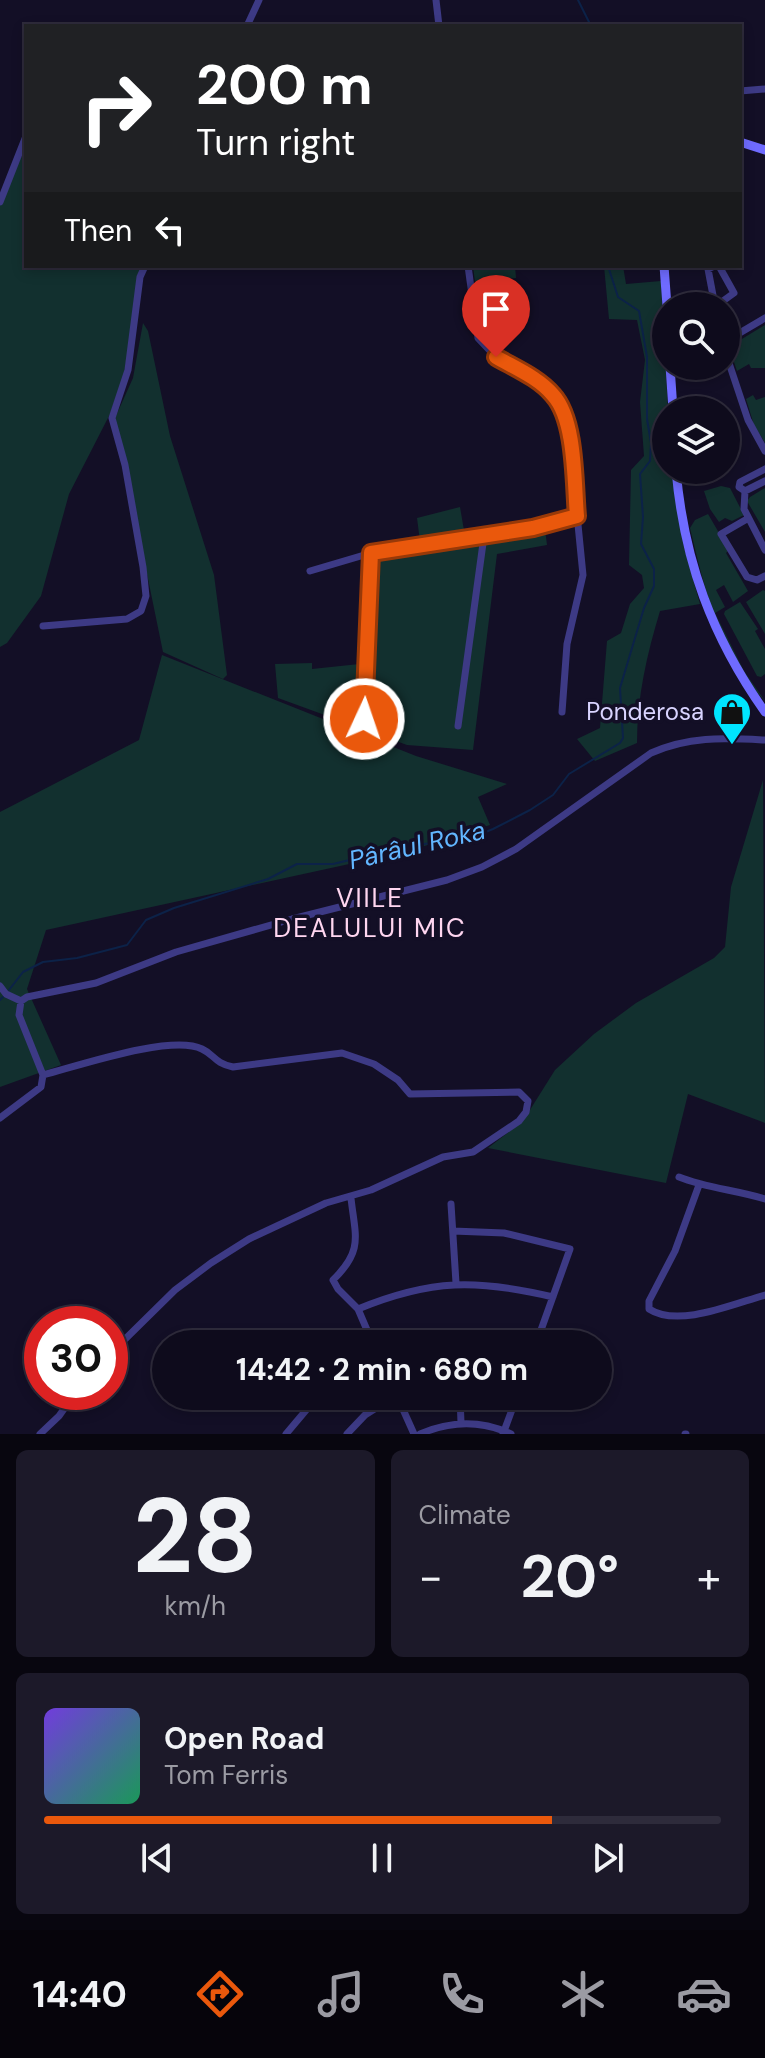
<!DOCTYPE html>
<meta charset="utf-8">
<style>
:root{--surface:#0e0b1c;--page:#1c1929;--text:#f1f3f6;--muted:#9b9ba3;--line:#2e2b3b;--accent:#ea580c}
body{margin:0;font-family:"DM Sans",sans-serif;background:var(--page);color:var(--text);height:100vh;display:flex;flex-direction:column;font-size:30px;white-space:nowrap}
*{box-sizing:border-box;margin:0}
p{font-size:26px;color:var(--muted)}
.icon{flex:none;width:44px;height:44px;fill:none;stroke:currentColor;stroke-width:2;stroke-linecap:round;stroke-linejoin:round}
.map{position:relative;height:1434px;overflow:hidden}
.side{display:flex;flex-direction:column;gap:16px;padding:16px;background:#08060f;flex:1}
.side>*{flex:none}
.guide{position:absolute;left:24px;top:24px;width:718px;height:244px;border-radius:0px;box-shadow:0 4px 12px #0003,0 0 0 2px var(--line);background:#202124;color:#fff;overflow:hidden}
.buttons{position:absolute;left:652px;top:292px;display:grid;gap:16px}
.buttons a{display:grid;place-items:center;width:88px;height:88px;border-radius:50%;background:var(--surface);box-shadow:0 4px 12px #0003,0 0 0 2px var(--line);font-size:40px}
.speed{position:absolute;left:24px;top:1306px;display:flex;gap:16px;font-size:40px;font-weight:700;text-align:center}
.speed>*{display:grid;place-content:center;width:104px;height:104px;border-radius:50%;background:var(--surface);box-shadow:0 4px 12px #0003,0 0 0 2px var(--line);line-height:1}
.speed .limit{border:12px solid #d22;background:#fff;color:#111}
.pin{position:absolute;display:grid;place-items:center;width:68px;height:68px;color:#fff;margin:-82px -34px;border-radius:50% 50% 50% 0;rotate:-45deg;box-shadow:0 0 8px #0007}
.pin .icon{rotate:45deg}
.me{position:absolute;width:88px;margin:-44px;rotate:3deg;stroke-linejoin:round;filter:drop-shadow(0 0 6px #0008)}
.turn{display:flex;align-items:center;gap:28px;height:168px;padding:0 40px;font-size:36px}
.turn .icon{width:104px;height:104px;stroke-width:2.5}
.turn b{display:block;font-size:56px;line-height:68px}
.then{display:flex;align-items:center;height:76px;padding:0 40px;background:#0003;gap:16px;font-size:30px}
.big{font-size:60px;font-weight:700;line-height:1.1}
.side .widget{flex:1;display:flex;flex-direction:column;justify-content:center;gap:12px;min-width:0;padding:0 28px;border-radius:12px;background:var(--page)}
.side .dial{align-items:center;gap:0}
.dial b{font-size:104px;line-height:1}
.song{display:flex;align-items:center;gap:24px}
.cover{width:96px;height:96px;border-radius:12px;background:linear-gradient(135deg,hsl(260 70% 55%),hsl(150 70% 35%))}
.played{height:8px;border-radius:4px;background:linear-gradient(90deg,var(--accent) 75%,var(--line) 75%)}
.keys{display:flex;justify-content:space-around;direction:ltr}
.heat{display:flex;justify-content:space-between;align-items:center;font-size:44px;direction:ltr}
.side .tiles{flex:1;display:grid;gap:16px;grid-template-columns:1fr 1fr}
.widget:last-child{grid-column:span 2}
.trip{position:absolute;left:152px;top:1330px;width:460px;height:80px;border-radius:40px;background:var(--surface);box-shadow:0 4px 12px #0003,0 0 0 2px var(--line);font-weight:700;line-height:80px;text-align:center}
.dock{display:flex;height:128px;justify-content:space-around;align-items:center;background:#06040b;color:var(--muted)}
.dock .icon{width:56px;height:56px}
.dock .active{color:var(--accent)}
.dock b{font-size:36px;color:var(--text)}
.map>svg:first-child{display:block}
</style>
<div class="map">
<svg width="765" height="1434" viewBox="0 0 765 1434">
<rect width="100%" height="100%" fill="#130f26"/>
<path fill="#12302f" d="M26 146V266H143L124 374 110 414 69 494 41 596 7 643 0 647V206Z
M473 266H515L516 278 475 282Z
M604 266H623L626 284 661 281 668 410H666V470H672L684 547 700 604 660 611C647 654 637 697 637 743L595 761 577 739 600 728 607 641 621 633 630 604 644 588 642 575 629 565 631 470 644 456 640 402 645 360 637 320 609 319Z
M143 323 148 331 170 436 214 575 227 675 223 679 163 652 115 418 133 378Z
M765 325V368H751L749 364 737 371 730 350 732 345Z
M753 395 756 400 765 397V443L754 425 746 399Z
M721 486 730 488 744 515 732 521 725 518 719 522 710 509 704 491Z
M765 488V532L747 501 750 497Z
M460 507 466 542 545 529 547 545 497 554 473 750 407 745 278 698 275 664 312 663V669L369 663 375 556 421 549 417 518Z
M708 514 729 550 726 553 748 591 733 602 724 585 716 590 725 607 715 613 744 671 765 701C720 656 704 587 690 528L695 520Z
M763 590 765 591V634L746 602Z
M740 602 758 629 755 631 765 649V674L761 677 757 676 724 614 725 611Z
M162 655 416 756 507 784 478 797 490 825 409 851 46 930 27 989 61 1065 0 1087V812L139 740Z
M763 780 765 1123 688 1094 666 1183 488 1148 523 1121 555 1070 594 1034 636 1003 714 958 725 947 731 887Z"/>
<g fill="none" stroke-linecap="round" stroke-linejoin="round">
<path stroke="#0c2248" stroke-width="2" d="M578 0 591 26
M9 990 23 972 43 962 77 958 127 945 146 920 174 908 268 879 297 864H333L408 846 471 838 493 829 530 810 553 795 569 774 620 743 623 738 620 688 644 608 654 586V569L641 544 643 517 640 474 650 461 651 443 647 419V357L639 311 618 297 608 266
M0 1000 3 997"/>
<path stroke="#3d3a85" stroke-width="7" d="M436 0 439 26
M247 26 259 0
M740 91 765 89
M0 202 26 136
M468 266 478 338 496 357 553 395 569 434 583 575 567 644 562 712
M714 266 708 269 715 306
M716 306 734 293 719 266
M726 341 765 318
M726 354 748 420 765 451
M745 491 744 509 765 550
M745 491 739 487 740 482 765 469
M745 491 765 481
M747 519 721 534 747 577 757 580 765 576
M310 571 371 553 533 528 577 516
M43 626 127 619 141 611 146 596 143 567 125 465 112 418 128 370 140 277 145 266
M458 726 484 536
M361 731 371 553
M0 986 6 994 21 1001
M21 1001 27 997 96 983 176 952 292 919 447 880 482 867 516 849 651 753C689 736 723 738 765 740
M21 1001 19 1015 43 1075
M43 1075C78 1066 171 1034 202 1049 215 1055 214 1063 233 1067L342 1053 374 1064 398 1080 410 1094 519 1092 528 1101 526 1112 519 1121 473 1152 443 1157 371 1190 326 1203 249 1239 211 1263 175 1290 110 1354
M0 1118 41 1087 43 1075
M679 1177C706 1188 736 1190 765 1199
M699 1185 675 1251 649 1301V1309C678 1328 733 1304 765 1295
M351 1198C355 1236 364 1250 333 1280L338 1289 358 1309 373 1344
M451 1204 456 1283
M453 1231 504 1233 570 1249 536 1344
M358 1309C431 1279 477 1279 553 1297
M408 1344C448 1334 486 1333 526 1344
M397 1396 414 1434
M460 1396 461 1423
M40 1434 59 1416 76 1392
M286 1434 318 1396
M347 1434 365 1415 395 1396
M420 1434C450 1421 481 1420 511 1434
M503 1434 517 1396
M685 1434H686"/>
<path stroke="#6f6bff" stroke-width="9" d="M740 142 765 150
M664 266 667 306
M670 366 673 410
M676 470C684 561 712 637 765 712"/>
</g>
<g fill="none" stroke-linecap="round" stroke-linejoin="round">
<g stroke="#983908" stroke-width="20">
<path id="route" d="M364 719 371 553 533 528 577 516C574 483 576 420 553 395 539 378 515 368 496 357"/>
</g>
<use href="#route" stroke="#ea580c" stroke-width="14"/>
</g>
<defs>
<g id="shop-pin" transform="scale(2)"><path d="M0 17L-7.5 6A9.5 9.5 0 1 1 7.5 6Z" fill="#00e5ff" stroke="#130f26"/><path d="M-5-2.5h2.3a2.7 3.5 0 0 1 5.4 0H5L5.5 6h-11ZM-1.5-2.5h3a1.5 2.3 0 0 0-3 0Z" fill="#111"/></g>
</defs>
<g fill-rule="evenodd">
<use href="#shop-pin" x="732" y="712"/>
</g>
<g text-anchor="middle" stroke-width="7" stroke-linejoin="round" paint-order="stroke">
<g font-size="24" fill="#d9d4ff" stroke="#130f26" text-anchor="end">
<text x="704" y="720">Ponderosa</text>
</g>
<g font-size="26" font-style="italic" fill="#62b6ff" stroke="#130f26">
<text transform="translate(417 845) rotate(-13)" y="9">Pârâul Roka</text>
</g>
<g font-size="26" letter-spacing="2" fill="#ffd6f0" stroke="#130f26">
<text x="370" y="907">VIILE<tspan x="370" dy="30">DEALULUI MIC</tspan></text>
</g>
</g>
</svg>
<div class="buttons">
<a><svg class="icon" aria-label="search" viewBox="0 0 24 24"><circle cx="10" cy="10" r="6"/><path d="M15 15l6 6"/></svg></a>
<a><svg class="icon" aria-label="layers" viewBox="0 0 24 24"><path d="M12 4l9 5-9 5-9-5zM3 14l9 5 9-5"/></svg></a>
</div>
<div class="speed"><div class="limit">30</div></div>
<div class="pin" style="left:496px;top:357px;background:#d93025"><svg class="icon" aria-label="arrive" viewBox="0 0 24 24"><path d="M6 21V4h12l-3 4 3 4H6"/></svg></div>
<svg class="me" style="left:364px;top:719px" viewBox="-20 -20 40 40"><circle r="17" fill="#ea580c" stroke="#fff" stroke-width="3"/><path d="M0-11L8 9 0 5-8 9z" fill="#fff"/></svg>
<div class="trip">14:42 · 2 min · 680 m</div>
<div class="guide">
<div class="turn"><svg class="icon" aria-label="right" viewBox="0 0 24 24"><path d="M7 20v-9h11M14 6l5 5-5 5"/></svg><div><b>200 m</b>Turn right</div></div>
<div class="then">Then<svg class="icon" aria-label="left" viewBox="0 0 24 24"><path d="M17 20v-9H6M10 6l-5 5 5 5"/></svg></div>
</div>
</div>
<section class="side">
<div class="tiles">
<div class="widget dial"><b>28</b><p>km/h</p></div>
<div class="widget"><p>Climate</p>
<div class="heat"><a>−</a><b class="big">20°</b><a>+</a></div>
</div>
<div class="widget">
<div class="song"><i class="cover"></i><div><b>Open Road</b><p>Tom Ferris</p></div></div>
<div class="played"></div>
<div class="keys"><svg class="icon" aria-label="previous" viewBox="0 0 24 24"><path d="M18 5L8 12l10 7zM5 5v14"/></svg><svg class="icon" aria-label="pause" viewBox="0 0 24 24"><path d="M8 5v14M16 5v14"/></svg><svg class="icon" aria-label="next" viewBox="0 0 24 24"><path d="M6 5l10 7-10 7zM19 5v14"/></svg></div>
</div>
</div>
</section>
<nav class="dock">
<b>14:40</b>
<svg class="icon active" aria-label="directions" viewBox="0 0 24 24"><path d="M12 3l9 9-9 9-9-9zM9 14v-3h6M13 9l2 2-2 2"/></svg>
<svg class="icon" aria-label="music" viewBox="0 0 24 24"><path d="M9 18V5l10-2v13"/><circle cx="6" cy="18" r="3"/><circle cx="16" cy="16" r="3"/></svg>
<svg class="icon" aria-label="phone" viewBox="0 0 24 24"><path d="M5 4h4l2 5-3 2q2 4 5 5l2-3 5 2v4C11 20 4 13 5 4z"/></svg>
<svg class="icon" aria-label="climate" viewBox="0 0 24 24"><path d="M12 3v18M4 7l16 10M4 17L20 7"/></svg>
<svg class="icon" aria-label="car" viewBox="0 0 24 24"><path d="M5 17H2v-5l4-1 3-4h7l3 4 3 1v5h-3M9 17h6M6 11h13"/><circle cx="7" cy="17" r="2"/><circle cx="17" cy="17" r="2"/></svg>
</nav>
